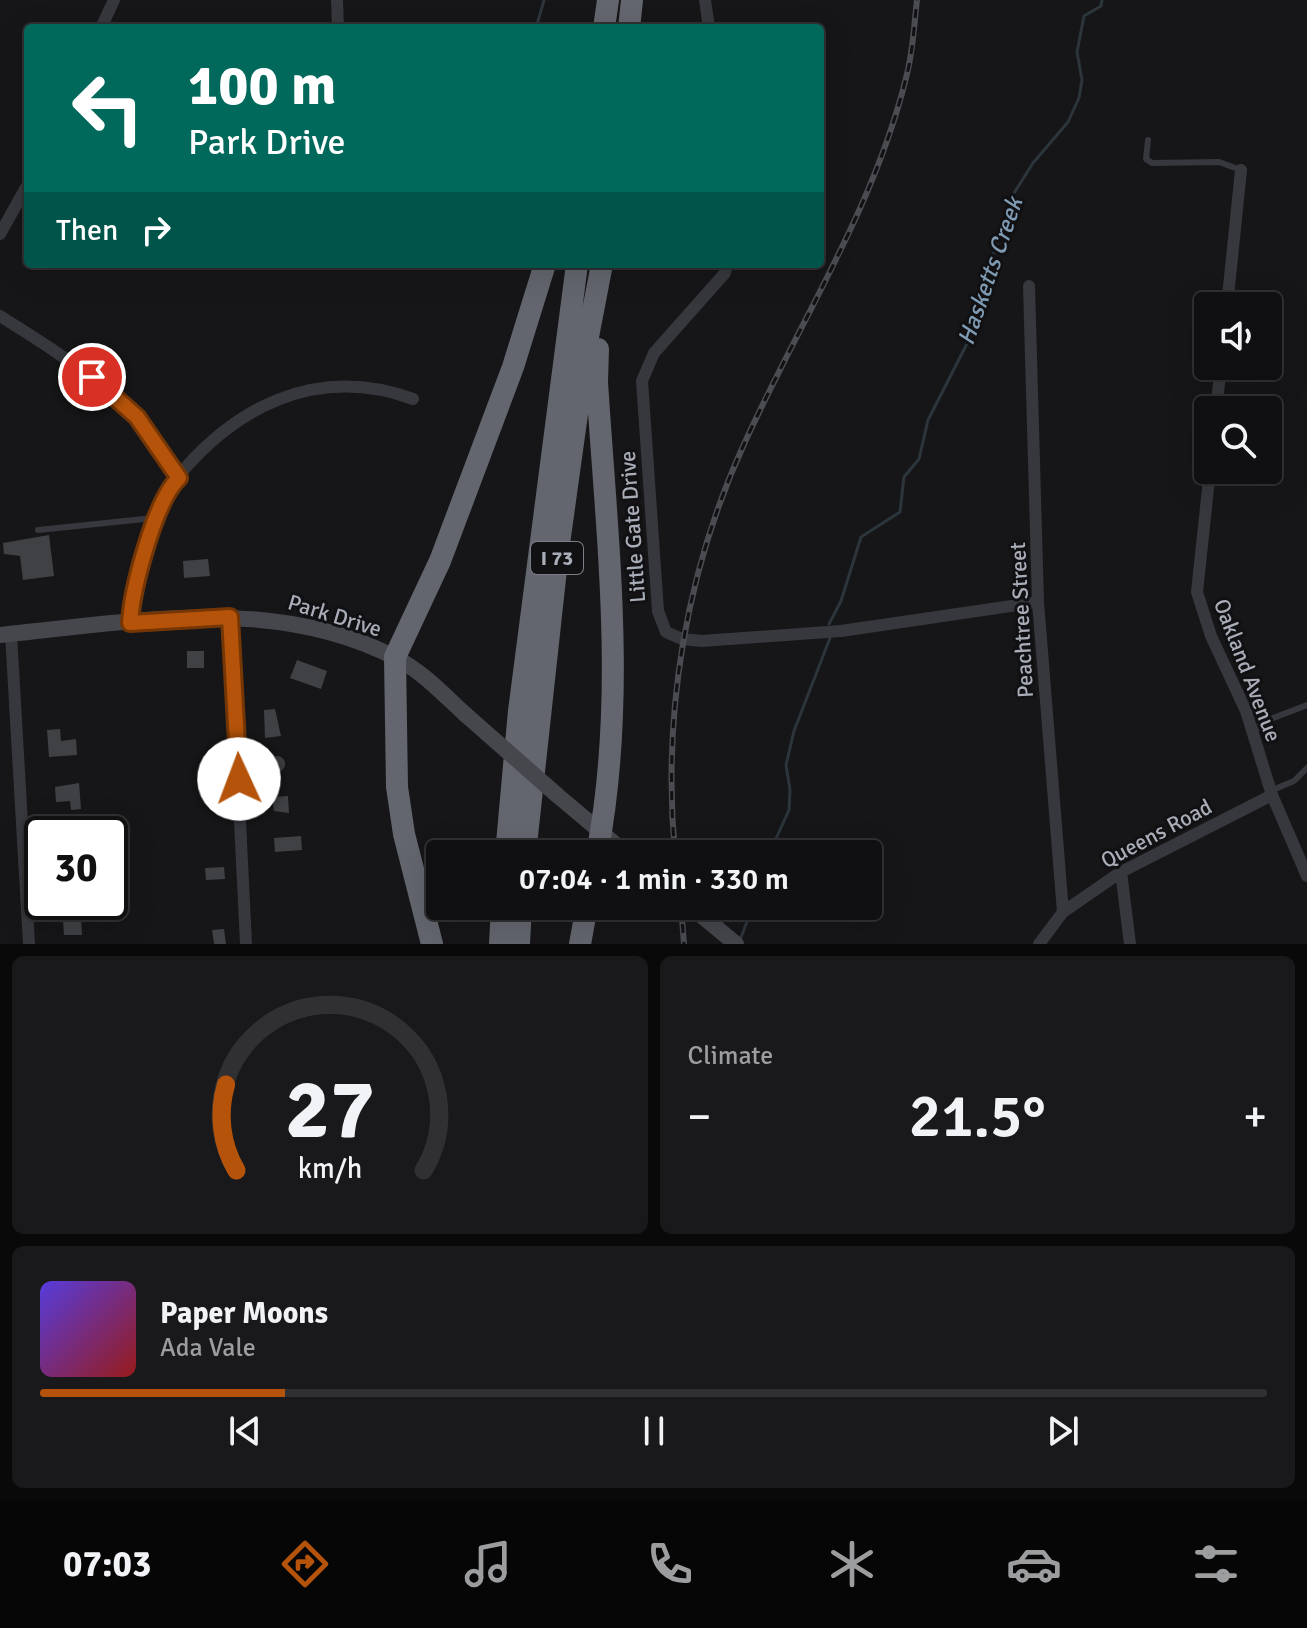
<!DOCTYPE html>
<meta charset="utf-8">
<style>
:root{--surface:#101012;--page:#19191b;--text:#f1f3f6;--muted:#9c9d9f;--line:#303032;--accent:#b45309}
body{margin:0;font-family:Signika,sans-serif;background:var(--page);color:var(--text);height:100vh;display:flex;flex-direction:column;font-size:30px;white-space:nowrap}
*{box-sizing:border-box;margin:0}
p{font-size:26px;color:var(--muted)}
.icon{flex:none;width:44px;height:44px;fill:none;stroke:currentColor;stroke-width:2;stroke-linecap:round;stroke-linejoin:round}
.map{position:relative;height:944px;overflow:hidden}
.side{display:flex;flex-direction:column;gap:12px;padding:12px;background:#09090a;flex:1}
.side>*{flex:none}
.guide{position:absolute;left:24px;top:24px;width:800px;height:244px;border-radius:8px;box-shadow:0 8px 32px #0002,0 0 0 2px var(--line);background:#00695c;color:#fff;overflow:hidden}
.buttons{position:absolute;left:1194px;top:292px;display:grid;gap:16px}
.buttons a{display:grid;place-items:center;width:88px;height:88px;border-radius:8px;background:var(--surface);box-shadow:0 8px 32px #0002,0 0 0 2px var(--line);font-size:40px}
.speed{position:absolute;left:24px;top:816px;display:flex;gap:16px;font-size:40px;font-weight:700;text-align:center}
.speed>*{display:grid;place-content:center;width:104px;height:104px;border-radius:50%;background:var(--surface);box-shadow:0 8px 32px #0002,0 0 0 2px var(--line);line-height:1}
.speed .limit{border:4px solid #111;border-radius:12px;background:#fff;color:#111}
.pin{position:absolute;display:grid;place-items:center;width:68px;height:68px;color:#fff;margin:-34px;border:4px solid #fff;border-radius:50%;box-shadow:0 2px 8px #0007}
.me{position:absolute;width:88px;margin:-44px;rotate:358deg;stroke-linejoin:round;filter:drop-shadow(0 0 6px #0008)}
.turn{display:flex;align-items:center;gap:28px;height:168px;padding:0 32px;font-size:36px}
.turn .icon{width:104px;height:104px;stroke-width:2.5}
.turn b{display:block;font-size:56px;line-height:68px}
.then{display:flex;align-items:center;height:76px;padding:0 32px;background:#0003;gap:16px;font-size:30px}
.big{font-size:60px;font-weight:600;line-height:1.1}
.side .widget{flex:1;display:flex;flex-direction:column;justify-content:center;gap:12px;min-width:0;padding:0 28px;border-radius:12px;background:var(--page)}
.side .dial{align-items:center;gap:0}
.dial svg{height:208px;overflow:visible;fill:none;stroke:var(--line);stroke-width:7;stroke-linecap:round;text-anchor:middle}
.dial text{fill:var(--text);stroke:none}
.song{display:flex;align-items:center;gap:24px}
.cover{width:96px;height:96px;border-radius:12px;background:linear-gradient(135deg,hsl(250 70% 55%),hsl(0 70% 35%))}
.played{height:8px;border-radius:4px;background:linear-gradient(90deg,var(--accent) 20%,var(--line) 20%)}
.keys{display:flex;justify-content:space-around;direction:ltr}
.heat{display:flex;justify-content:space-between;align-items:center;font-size:44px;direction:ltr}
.side .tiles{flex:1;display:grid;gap:12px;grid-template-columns:1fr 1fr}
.widget:last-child{grid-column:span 2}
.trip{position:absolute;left:426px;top:840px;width:456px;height:80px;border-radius:8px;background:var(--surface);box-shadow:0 8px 32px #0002,0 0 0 2px var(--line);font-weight:600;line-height:80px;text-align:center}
.menu{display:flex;height:128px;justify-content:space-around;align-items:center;background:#060607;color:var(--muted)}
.menu .icon{width:56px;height:56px}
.menu .active{color:var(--accent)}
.menu b{font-size:36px;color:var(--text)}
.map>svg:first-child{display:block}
</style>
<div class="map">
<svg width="1307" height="944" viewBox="0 0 1307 944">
<rect width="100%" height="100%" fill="#161618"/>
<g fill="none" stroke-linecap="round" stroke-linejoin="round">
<path stroke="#2c353c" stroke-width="3" d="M536 28 544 0
M829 624 841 601 861 537 900 512 904 477 919 459 928 420 975 328 992 258 1014 193 1033 163 1068 122 1079 98 1082 80 1077 52 1084 16 1101 6 1102 0
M769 854 789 810 790 790 786 765 794 731 830 638
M740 940 753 906"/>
</g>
<path fill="#404145" d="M49 535 54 576 23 580 20 556 4 554 3 543Z
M208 559 210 576 184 578 183 561Z
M187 651H204V668H187Z
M297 660 327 671 321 689 290 678Z
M275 709 281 736 265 738 264 710Z
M60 729 61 741 76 739 77 755 49 757 47 730Z
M269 764a8 8 0 1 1 16 0a8 8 0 1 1-16 0Z
M220 777 221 793 202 794 201 778Z
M79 783 81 809 71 810 70 801 56 802 55 787Z
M288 796 289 813 274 811 272 797Z
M301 836 302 850 275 852 274 838Z
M224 867 225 879 206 880 205 868Z
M81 919 82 935H64L63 920Z
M224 929 226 944H214L212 930Z"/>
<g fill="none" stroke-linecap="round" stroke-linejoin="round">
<path stroke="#37383d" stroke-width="6" d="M1148 140 1146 159 1152 163 1219 162 1241 170
M38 530 154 518
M1254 732 1263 722 1307 705
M239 779 277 775
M1270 791 1294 781 1307 768"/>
<path stroke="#37383d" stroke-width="12" d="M337 0 338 28
M705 0 709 28
M101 28 114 0
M0 234 28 184
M727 264 725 273 654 353 642 381 658 611 666 632 682 639 702 641 841 631 1038 602
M1029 286 1038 602 1063 912
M1227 306 1241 170
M0 316C77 364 131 399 179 478
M1216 410 1221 366
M1210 470 1197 592 1211 636 1246 711 1272 795 1307 876
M230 617 246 944
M130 623C132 592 153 508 172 484 232 407 316 364 413 399
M11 634 29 944
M1121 872 1130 944
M1039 944 1063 912 1121 872 1272 795"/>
<path stroke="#45474d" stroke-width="16" d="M0 635C131 622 274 594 396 658 423 672 444 695 466 715
M557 795 627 854
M690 906 736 944"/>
<path stroke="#63666e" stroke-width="22" d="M604 28 608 0
M629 28 632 0
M506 854 519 711 577 264
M525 854 558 551 587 342 602 264
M597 854C627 697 607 540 597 382L598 349
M432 944 404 834 397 787 395 657 440 561 513 367 545 264
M500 944 502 906
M519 944 521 906
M580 944 587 906"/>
<g stroke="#4a4c52" stroke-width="6">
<path id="rail" d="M675 854C662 714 686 570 745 442 800 321 874 208 906 78 913 53 914 25 917 0
M681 906 684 944"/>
</g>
<use href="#rail" stroke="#111113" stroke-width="3" stroke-dasharray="9" stroke-linecap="butt"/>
<path stroke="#45474d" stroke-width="16" d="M466 715 557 795"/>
</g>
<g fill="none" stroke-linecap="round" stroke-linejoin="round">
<g stroke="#753606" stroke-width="20">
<path id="route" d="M92 377 137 417 179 478C155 500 132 589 130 623L230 617 239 779"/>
</g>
<use href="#route" stroke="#b45309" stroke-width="14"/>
</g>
<g text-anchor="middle" stroke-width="6" stroke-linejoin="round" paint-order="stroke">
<rect fill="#111113" stroke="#7b7e86" stroke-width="2" x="531" y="542" width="52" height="32" rx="6"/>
<g font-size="20" font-weight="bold" fill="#a8adb8">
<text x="557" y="565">I 73</text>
</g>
<g font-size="22" fill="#a8adb8" stroke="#111113">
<text transform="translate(632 527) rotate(-94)" y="8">Little Gate Drive</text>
<text transform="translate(335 615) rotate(17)" y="8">Park Drive</text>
<text transform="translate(1021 620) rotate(-93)" y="8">Peachtree Street</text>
<text transform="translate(1248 670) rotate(69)" y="8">Oakland Avenue</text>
<text transform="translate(1156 833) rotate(-28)" y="8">Queens Road</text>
</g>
<g font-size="24" font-style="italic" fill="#7f9bb3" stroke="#111113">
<text transform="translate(990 271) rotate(-71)" y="8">Hasketts Creek</text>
</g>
</g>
</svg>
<div class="buttons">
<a><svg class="icon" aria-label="sound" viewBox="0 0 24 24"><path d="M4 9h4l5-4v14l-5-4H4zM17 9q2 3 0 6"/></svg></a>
<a><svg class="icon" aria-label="search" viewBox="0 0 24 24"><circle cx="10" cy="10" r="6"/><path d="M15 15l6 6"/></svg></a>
</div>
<div class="speed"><div class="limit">30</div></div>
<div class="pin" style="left:92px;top:377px;background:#d93025"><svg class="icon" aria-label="arrive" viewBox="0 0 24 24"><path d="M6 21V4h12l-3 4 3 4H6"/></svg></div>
<svg class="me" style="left:239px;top:779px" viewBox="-20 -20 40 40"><circle r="19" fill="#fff"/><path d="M0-13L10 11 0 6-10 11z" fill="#b45309"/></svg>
<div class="trip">07:04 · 1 min · 330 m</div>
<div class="guide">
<div class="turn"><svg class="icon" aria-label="left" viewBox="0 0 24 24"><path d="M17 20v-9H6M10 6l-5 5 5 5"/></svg><div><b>100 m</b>Park Drive</div></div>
<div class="then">Then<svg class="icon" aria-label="right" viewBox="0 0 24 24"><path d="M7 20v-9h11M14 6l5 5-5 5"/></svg></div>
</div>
</div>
<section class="side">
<div class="tiles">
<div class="widget dial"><svg viewBox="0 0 100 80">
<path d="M14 69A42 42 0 1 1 86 69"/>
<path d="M14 69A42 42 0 0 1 10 36" stroke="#b45309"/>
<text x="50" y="56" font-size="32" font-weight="700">27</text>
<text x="50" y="72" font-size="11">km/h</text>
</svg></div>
<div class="widget"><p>Climate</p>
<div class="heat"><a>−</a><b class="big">21.5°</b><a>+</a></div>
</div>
<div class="widget">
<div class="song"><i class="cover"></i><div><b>Paper Moons</b><p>Ada Vale</p></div></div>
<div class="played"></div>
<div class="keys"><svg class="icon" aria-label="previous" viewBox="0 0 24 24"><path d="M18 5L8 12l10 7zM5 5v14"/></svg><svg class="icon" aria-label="pause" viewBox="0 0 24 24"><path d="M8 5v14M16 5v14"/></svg><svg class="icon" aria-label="next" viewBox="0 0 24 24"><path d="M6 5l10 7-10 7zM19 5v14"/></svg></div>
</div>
</div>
</section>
<nav class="menu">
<b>07:03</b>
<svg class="icon active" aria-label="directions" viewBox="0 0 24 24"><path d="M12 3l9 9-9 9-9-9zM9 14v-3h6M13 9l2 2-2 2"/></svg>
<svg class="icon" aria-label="music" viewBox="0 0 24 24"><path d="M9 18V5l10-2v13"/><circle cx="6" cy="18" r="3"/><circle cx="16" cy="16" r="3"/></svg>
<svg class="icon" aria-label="phone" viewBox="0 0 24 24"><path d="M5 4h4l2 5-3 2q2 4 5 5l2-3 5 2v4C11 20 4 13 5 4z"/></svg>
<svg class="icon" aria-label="climate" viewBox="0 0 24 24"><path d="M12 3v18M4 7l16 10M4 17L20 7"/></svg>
<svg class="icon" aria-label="car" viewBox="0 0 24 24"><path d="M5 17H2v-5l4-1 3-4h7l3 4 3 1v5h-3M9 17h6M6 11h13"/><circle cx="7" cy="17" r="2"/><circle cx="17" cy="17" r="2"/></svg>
<svg class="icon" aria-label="filters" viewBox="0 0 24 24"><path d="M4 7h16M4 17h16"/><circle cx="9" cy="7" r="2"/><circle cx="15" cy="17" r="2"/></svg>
</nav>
